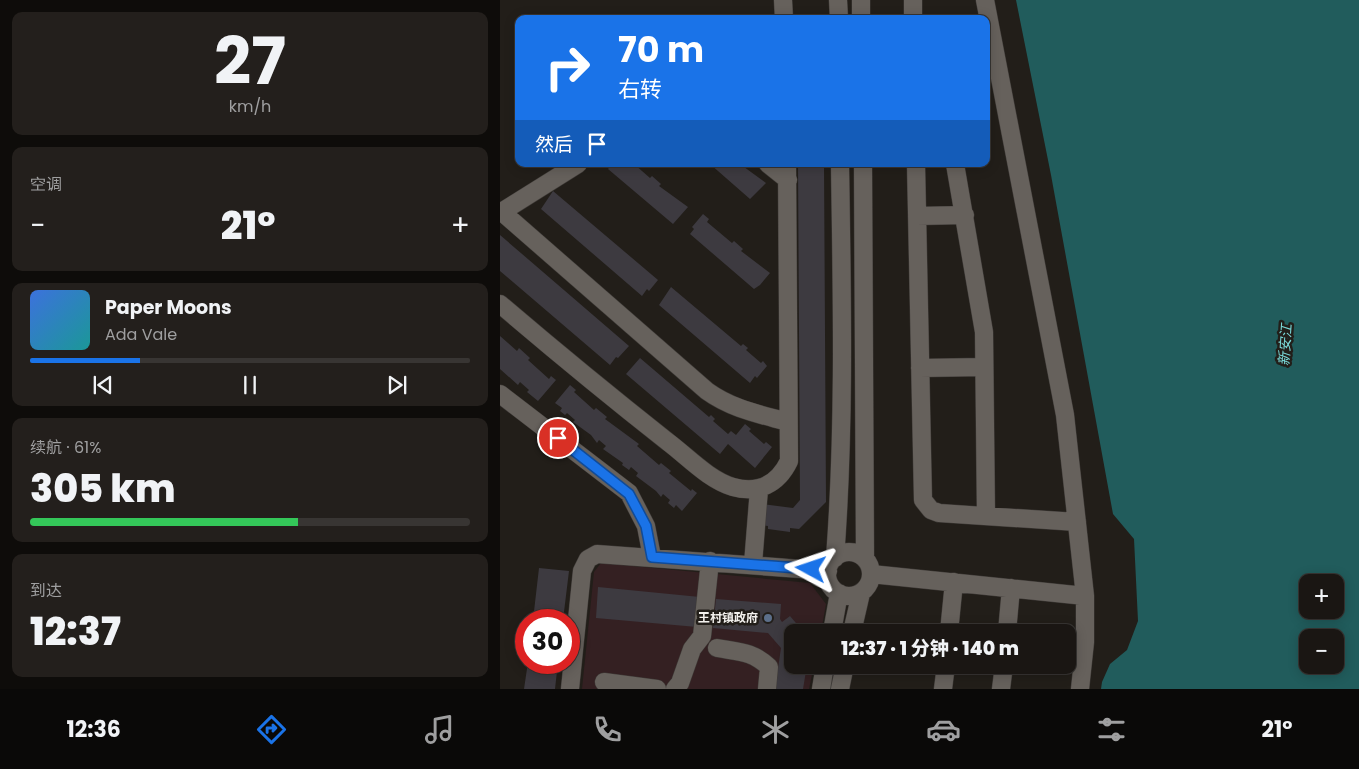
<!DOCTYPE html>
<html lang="zh">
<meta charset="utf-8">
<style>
:root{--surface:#1a1613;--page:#231f1c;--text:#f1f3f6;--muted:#9f9fa0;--line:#383533;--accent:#1a73e8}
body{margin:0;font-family:Poppins,"Noto Sans SC",sans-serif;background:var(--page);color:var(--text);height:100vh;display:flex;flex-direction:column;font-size:19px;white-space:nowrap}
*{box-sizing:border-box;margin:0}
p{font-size:16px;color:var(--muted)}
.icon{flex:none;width:28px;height:28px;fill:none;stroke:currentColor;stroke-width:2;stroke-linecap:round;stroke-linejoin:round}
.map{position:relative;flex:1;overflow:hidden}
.details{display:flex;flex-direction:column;gap:12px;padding:12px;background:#0e0c0a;width:500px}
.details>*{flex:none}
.hud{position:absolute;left:15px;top:15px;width:475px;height:152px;border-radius:10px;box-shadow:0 2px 12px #0003,0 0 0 1px var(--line);background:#1a73e8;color:#fff;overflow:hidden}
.controls{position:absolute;left:799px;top:574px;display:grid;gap:10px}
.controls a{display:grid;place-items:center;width:45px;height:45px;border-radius:10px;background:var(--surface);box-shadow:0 2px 12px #0003,0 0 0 1px var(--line);font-size:25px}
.speed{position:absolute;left:15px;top:609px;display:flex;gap:10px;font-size:25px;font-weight:700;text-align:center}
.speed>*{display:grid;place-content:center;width:65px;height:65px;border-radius:50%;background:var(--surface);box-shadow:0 2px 12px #0003,0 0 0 1px var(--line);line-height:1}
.speed .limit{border:8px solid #d22;background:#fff;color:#111}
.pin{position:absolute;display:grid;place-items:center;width:42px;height:42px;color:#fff;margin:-21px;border:2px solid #fff;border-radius:50%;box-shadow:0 1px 5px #0007}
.me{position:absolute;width:55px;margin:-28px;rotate:275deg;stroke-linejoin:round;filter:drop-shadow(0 0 4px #0008)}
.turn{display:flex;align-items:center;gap:18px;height:105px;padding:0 20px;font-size:22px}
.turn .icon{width:65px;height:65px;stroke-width:2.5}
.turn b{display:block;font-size:35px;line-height:42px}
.then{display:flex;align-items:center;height:48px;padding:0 20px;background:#0003;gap:10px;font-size:19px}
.big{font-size:38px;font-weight:800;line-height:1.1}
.details .tile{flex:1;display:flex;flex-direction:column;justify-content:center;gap:8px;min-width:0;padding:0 18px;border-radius:10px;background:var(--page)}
.details .dial{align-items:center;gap:0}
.dial b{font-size:65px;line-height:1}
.song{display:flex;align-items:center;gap:15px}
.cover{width:60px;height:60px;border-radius:8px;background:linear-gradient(135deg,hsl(220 70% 55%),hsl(180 70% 35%))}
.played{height:5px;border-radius:2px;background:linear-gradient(90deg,var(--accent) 25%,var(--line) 25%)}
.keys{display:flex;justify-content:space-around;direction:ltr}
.heat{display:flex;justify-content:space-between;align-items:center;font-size:28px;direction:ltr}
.charge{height:8px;border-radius:4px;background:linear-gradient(90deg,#34c759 61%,var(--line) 0)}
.trip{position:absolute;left:284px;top:624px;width:292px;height:50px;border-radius:10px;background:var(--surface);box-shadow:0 2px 12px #0003,0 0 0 1px var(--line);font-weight:800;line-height:50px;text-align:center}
.menu{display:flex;height:80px;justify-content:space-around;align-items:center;background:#0a0908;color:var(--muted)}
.menu .icon{width:35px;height:35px}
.menu .on{color:var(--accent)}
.menu b{font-size:22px;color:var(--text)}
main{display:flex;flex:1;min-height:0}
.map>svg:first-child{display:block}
</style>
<main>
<section class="details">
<div class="tile dial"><b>27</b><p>km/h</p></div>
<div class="tile"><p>空调</p>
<div class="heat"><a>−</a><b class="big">21°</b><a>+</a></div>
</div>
<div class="tile">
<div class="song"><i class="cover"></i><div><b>Paper Moons</b><p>Ada Vale</p></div></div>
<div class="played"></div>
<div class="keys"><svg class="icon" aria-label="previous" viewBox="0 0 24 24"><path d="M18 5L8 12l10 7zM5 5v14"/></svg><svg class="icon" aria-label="pause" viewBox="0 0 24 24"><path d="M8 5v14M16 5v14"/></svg><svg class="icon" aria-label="next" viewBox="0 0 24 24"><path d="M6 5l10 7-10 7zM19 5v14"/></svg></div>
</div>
<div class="tile"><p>续航 · 61%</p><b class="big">305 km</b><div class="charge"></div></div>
<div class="tile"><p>到达</p><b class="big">12:37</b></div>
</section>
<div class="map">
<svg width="859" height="689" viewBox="0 0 859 689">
<rect width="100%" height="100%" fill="#221e19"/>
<path fill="#342022" d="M101 563 310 583 326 604 321 632H292V665H314L309 689H82L94 572Z"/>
<path fill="#215c5c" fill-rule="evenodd" d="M516 0H859V689H601L602 682 610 664 627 650 638 621 634 539 613 514 551 175ZM808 582H835V610H808ZM808 638H835V665H808Z"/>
<path fill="#3d3a40" d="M112 164H134L150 178 152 176 161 184 159 186 188 207 173 224 108 169Z
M210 164H240L266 183 250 199Z
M298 164H324L326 502 299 529 290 528V532L268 529V526L260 525 262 504 293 508 300 500Z
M53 191 158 280 149 291 147 289 142 296 41 209Z
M203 214 209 219 207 222 232 243 234 241 243 249 241 251 270 273 260 285 254 289 190 234 194 229 192 227Z
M0 235 129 346 118 358 116 357 110 365 0 271Z
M171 287 241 346 243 344 248 348 246 350 261 363 263 361 267 366 257 378 255 376 250 383 159 305Z
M0 336 17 351 19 348 30 358 28 360 49 379 51 376 56 380 38 401 27 392 29 390 20 382 18 385 0 369Z
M140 358 209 417 211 415 215 419 213 421 228 434 231 431 236 435 245 424 251 429 249 431 264 444 266 442 272 447 255 468 228 444 220 454 126 374Z
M70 385 76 390 74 392 94 410 96 408 107 417 105 419 139 444 137 446 159 465 161 463 171 471 169 473 191 491 192 489 197 493 182 511 176 505 174 508 168 503 170 500 163 494 161 497 156 491 136 476 138 473 131 467 129 470 122 465 123 463 103 449 106 446 99 440 97 443 91 435 73 422 75 420 67 413 65 415 60 411 62 408 55 403Z
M39 568 69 571 63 620H33Z
M98 587 200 597 197 627 96 618Z
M216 599 281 604 280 619 282 622 290 616 301 629 292 632V665H307L303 689H275L281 648 268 633 213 628Z
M28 662H58L55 689H24Z"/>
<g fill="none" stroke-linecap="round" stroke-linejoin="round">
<g stroke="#3f3b38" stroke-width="19">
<path id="minor" d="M283 0 284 19
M338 0 339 19
M361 0V19
M413 0V19
M485 0 565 415 585 596V642L580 689
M268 164 288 180
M363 164 365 559
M416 164 423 500 431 510 439 513 577 522
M455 164 484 332 486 516
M2 212 207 391C232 409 259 414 288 422
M0 213 78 164
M417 216 465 215
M0 304C55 351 111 397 168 442 188 457 209 480 233 487 258 494 278 484 289 461L287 164
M420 368 484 367
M0 394 129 493 146 526 152 557
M327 574a22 22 0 1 1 44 0a22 22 0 1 1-44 0Z
M335 558C345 426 342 295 340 164
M253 564 259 489
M371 574 585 596
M332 632 339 593
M352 632 361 593
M449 632 454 582
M507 632 511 588
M217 648C239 652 252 651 269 667L267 689
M104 682 157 689
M70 689 82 571 88 559 97 554 328 571
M175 689 180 683 192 649 202 636 210 561
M321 689 325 665
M340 689 345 665
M443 689 446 665
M501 689 504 665"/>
</g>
<use href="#minor" stroke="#66615c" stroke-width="18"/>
</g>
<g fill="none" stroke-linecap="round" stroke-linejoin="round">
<g stroke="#114b97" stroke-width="12">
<path id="route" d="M58 438 129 494 146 526 152 557 311 569"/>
</g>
<use href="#route" stroke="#1a73e8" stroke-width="9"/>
</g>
<circle fill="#5c6f8a" stroke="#221e19" stroke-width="2" cx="268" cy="618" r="5"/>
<g text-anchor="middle" stroke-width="5" stroke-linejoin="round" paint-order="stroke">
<g font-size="12" font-weight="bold" fill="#f3f1ed" stroke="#221e19" text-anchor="end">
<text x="258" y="622">王村镇政府</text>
</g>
<g font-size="14" font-style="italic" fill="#7ad9d8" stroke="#221e19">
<text transform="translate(785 345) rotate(-86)" y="5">新安江</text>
</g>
</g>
</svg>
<div class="controls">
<a>+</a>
<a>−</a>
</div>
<div class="speed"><div class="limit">30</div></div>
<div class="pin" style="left:58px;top:438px;background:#d93025"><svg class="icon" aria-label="arrive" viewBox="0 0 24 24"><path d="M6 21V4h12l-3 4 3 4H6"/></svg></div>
<svg class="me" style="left:311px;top:569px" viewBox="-20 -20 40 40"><path d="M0-17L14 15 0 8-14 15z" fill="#1a73e8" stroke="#fff" stroke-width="4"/></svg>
<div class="trip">12:37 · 1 分钟 · 140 m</div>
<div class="hud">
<div class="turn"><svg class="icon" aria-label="right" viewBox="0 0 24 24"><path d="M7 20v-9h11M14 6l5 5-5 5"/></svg><div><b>70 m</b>右转</div></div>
<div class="then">然后<svg class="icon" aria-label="arrive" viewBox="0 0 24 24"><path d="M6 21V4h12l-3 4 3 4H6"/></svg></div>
</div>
</div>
</main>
<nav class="menu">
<b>12:36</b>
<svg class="icon on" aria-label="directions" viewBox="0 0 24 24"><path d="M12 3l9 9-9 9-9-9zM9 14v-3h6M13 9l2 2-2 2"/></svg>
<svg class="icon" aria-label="music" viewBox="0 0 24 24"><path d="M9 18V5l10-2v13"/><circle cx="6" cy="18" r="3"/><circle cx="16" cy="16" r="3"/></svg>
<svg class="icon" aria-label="phone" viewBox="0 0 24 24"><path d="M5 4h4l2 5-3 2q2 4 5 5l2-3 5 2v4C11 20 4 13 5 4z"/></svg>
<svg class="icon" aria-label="climate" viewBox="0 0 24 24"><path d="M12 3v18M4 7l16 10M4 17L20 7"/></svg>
<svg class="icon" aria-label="car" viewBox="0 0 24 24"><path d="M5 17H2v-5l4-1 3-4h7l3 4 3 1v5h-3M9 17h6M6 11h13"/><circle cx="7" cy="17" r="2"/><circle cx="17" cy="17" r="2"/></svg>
<svg class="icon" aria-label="filters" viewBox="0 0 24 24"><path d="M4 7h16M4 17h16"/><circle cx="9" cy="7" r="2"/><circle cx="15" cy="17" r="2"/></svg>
<b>21°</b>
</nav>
